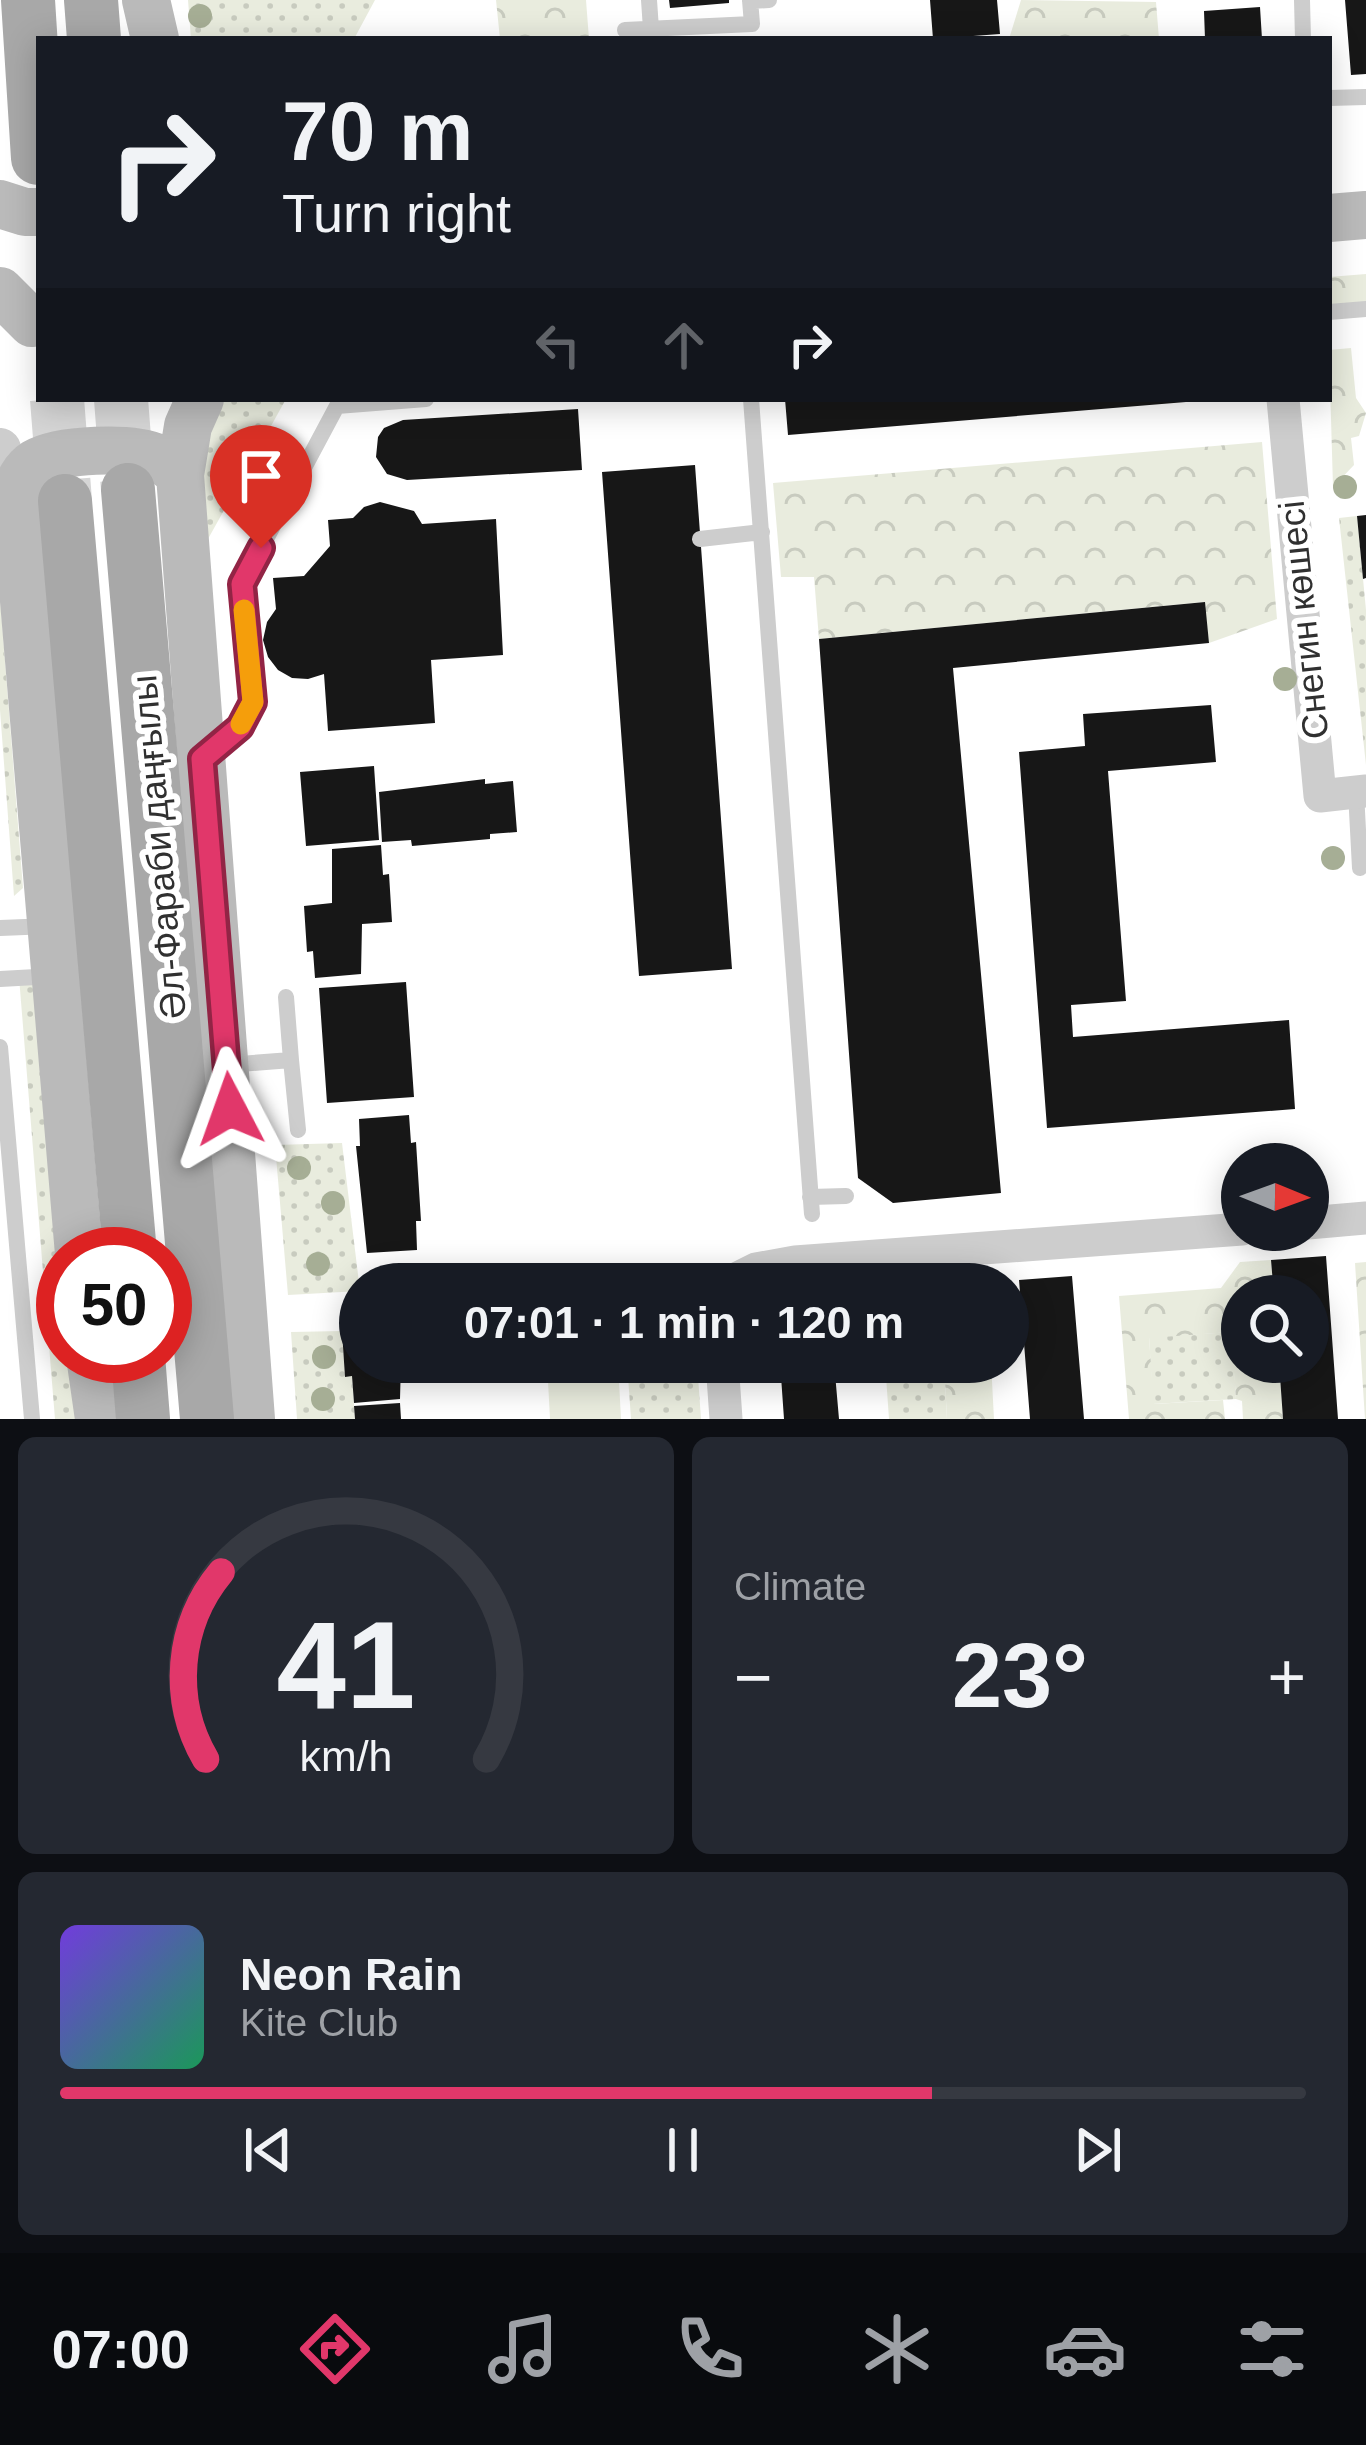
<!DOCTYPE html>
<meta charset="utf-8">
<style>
:root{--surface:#171b24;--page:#242831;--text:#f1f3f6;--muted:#9ea1a6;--line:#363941;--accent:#e1376a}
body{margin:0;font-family:Arial,sans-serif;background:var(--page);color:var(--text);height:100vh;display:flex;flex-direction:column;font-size:45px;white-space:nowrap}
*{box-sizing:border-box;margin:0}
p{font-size:39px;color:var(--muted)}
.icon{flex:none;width:66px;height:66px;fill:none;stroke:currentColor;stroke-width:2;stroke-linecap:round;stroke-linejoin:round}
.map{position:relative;height:1419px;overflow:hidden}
.side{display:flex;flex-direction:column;gap:18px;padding:18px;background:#0d0f14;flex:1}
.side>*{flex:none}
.guide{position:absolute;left:36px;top:36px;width:1296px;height:366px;border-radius:0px;box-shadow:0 6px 30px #0003;background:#171b24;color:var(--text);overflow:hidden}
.needle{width:78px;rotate:91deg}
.buttons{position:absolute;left:1221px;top:1143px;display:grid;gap:24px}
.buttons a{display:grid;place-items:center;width:108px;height:108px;border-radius:50%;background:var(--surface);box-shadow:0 6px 30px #0003;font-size:60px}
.speed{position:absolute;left:36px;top:1227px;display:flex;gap:24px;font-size:60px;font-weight:700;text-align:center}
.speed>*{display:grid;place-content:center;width:156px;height:156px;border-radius:50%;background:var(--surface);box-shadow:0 6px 30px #0003;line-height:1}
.speed .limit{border:18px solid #d22;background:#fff;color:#111}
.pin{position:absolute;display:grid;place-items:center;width:102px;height:102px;color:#fff;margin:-123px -51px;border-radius:50% 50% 50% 0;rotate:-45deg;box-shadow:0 0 12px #0007}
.pin .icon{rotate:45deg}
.me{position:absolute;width:132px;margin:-66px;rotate:356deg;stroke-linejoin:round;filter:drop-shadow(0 0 9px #0008)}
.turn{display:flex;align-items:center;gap:42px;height:252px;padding:0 48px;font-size:54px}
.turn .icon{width:156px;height:156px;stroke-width:2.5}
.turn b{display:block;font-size:84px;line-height:102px}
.lanes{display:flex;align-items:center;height:114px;padding:0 48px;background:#0003;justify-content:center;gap:60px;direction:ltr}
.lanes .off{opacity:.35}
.big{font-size:90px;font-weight:800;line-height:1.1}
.side .tile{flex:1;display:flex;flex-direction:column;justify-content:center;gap:18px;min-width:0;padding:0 42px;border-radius:18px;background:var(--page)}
.side .dial{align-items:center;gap:0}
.dial svg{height:312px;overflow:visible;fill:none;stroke:var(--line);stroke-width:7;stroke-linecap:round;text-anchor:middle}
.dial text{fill:var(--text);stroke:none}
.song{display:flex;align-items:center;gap:36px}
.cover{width:144px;height:144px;border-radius:18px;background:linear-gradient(135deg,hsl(260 70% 55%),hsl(150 70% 35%))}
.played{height:12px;border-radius:6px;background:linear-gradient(90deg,var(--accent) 70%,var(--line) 70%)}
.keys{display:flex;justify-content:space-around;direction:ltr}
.heat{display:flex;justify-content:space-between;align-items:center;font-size:66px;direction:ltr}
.side .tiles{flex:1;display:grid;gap:18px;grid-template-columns:1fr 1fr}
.tile:last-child{grid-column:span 2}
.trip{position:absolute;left:339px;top:1263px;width:690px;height:120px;border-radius:60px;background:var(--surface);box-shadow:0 6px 30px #0003;font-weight:800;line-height:120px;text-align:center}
.menu{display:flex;height:192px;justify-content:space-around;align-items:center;background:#090b0e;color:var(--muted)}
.menu .icon{width:84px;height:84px}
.menu .current{color:var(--accent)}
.menu b{font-size:54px;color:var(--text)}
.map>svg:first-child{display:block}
</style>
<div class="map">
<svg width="1366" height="1419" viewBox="0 0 1366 1419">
<defs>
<pattern id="grass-dots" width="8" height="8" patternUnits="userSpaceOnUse" patternTransform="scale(3)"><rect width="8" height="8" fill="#e9ecde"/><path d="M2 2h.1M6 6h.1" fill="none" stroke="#c8cbbf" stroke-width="1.8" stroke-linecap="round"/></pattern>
<pattern id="forest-crowns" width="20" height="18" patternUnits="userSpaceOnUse" patternTransform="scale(3)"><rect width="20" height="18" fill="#e9ecde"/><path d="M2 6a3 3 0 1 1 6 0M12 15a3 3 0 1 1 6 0" fill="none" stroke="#c8cbbf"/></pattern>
</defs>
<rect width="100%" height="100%" fill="#fff"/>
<path fill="url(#grass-dots)" d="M188 0H375L354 39H191Z
M218 399H286L208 539 195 485Z
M1357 516 1366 610V765L1339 518Z
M0 597 23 888 14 896 0 710Z
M19 977H38L63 1268V1356H71L76 1419H55Z
M342 1143 360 1291 288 1295 275 1145Z
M342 1331 345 1376H352L355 1419H297L291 1332Z
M1232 1332 1236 1399 1153 1404 1149 1337Z
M627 1362H697L701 1419H631Z
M885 1362H944L947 1419H889Z"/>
<path fill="url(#forest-crowns)" d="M496 0H586L589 39H500Z
M1021 0 1156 2 1159 39H1009Z
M1366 274V309L1329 312V277Z
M1351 348 1356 398 1366 413 1359 436 1351 438 1354 465 1333 487 1329 350Z
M1262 442 1277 619 1209 643 1204 602 819 639 814 577H781L773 483Z
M1271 1260 1274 1296H1242V1362H1279L1283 1419H1243L1242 1401 1236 1399 1231 1332 1149 1338 1154 1404 1223 1400 1225 1419H1129L1119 1296 1221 1288 1240 1262Z
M1366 1262V1419H1365L1355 1263Z
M944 1362H991L994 1419H947Z"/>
<path fill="#e9ecde" d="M547 1362H618L621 1419H550Z"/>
<path fill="#171717" d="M669 0H729V3L670 8Z
M930 0H997L1000 34 933 39Z
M1345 0H1366V74L1351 75Z
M1260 7 1262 39H1205L1204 11Z
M785 399H1186V402L788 435Z
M578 409 582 470 407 480 387 474 376 457 378 437 384 428 403 420Z
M695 465 732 969 639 976 602 472Z
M380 502 414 511 422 524 496 519 503 655 431 660 435 723 328 731 324 674 308 679 292 678 278 670 268 657 263 640 267 622 276 609 273 578 304 576 330 546 328 520 353 518 364 507Z
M1366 515V578L1363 579 1357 516Z
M1205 602 1209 643 953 668 1001 1193 893 1203 858 1178 819 639Z
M1211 705 1216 762 1108 771 1126 1001 1071 1005 1073 1037 1289 1020 1295 1109 1047 1128 1019 752 1085 746 1083 714Z
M374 766 379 840 306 846 300 772Z
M485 779V784L513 781 517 832 490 834V839L412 846 411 840 382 842 379 792Z
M381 845 383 875 389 874 392 922 362 924 361 974 315 978 313 951 307 952 304 906 332 903V849Z
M406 982 414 1097 327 1103 319 988Z
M409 1115 411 1143 416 1142 421 1221H416L417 1250 367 1253 356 1146H360L359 1119Z
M1326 1256 1338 1419H1283L1279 1362H1308V1296H1274L1271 1260Z
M419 1270 420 1284H372L371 1274Z
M1072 1276 1084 1419H1030L1019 1280Z
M360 1329V1362H401L400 1399 354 1403 352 1376 345 1377 342 1331Z
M780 1362H834L839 1419H784Z
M400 1403 401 1419H355L354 1406Z"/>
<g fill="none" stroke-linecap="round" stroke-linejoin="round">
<path stroke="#d6d6d6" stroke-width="54" stroke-dasharray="54 27" stroke-linecap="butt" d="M57 399 65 501
M121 399 128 490"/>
<path stroke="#cdcdcd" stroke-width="16" d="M649 0 651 29
M1302 0 1303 39
M750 1 769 0
M625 30 752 24 750 0
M1329 98 1366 97
M1329 312 1366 309
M751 399 812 1214
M700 539 762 532
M207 755 240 727 253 702 242 584 337 406 426 399
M1356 792 1360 868
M0 928 50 926
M0 979 54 976
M286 997 291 1060
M0 1047 32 1419
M227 1065 291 1060 298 1130
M810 1197 846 1196"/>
<path stroke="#cdcdcd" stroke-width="33" d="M1283 399 1320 796 1366 791
M1308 1223 1366 1218
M726 1284 756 1269 795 1262 1242 1229
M722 1362 726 1419"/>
<path stroke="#cdcdcd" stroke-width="42" d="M0 449 15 494"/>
<path stroke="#bababa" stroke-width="48" d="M146 0 155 39
M0 204 25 212H39
M1329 218 1366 215
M0 291 32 323 39 322
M200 399 188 426 180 475 251 1419
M79 1254 15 494C19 482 24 470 35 463 59 449 132 446 158 458 166 462 173 468 180 475
M90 1356 99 1419"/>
<path stroke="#a8a8a8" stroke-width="54" d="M28 0 38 158
M91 0 94 39
M128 490 207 1419
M65 501 130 1254
M138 1356 143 1419"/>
</g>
<g fill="#a6ae95">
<circle cx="200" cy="16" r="12"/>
<circle cx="1345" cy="487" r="12"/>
<circle cx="1285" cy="679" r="12"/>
<circle cx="1333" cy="858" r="12"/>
<circle cx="299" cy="1168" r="12"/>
<circle cx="333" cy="1203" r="12"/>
<circle cx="318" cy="1264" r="12"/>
<circle cx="324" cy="1357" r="12"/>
<circle cx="323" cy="1399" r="12"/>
</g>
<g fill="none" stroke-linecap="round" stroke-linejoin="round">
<g stroke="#922445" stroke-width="30">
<path id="route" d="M230 1109 202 759 240 727 253 702 242 584 261 548"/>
</g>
<use href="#route" stroke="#e1376a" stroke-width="21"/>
<path stroke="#f59e0b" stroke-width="21" d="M241 724 253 702 244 610"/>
</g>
<g text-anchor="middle" stroke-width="12" stroke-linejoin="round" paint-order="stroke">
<g font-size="36" fill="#303030" stroke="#fff">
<text transform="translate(1303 620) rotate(-96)" y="13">Снегин көшесі</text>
<text transform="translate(158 847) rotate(-95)" y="13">Әл-Фараби даңғылы</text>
</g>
</g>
</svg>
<div class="buttons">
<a><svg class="needle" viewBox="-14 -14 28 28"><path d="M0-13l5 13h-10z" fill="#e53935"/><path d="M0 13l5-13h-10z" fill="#9ea1a6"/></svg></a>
<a><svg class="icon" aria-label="search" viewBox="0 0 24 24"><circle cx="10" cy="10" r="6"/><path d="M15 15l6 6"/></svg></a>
</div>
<div class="speed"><div class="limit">50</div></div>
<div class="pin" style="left:261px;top:548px;background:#d93025"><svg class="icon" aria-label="arrive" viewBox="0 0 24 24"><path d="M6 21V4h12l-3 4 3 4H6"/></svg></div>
<svg class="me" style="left:230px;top:1109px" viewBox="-20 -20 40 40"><path d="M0-17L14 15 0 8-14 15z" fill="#e1376a" stroke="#fff" stroke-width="4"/></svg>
<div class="trip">07:01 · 1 min · 120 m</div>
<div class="guide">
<div class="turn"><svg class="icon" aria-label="right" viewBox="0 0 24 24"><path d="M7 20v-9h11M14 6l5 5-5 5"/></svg><div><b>70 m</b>Turn right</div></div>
<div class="lanes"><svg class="icon off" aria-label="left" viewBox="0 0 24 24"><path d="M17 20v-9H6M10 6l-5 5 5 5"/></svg><svg class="icon off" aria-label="ahead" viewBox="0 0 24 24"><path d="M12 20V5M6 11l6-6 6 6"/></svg><svg class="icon" aria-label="right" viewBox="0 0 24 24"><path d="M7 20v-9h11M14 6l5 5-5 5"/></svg></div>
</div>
</div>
<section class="side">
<div class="tiles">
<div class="tile dial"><svg viewBox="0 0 100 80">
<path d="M14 69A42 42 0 1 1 86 69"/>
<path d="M14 69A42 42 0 0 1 18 21" stroke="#e1376a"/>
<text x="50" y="56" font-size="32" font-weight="700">41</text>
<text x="50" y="72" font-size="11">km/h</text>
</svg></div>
<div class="tile"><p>Climate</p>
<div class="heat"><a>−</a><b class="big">23°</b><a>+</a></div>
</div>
<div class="tile">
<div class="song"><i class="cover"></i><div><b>Neon Rain</b><p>Kite Club</p></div></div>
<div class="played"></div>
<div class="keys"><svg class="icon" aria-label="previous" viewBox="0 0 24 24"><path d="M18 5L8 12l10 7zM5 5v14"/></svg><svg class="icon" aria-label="pause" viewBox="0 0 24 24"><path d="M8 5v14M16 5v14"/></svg><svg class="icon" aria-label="next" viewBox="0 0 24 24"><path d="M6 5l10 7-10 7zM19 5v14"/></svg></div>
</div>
</div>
</section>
<nav class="menu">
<b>07:00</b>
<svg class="icon current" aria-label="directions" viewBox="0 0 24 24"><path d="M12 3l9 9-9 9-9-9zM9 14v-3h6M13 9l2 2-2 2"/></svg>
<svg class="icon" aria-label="music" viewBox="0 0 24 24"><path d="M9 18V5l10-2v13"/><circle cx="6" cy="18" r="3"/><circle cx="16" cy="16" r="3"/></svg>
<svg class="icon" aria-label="phone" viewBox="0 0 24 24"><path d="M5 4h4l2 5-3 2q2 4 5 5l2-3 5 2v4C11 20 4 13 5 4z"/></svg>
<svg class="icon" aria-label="climate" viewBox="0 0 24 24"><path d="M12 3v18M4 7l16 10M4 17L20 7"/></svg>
<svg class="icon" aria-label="car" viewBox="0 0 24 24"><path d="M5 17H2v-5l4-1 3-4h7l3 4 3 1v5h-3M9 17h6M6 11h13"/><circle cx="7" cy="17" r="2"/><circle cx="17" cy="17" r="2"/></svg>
<svg class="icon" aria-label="filters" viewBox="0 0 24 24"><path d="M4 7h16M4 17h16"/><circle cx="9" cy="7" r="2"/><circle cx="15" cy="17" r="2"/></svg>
</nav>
